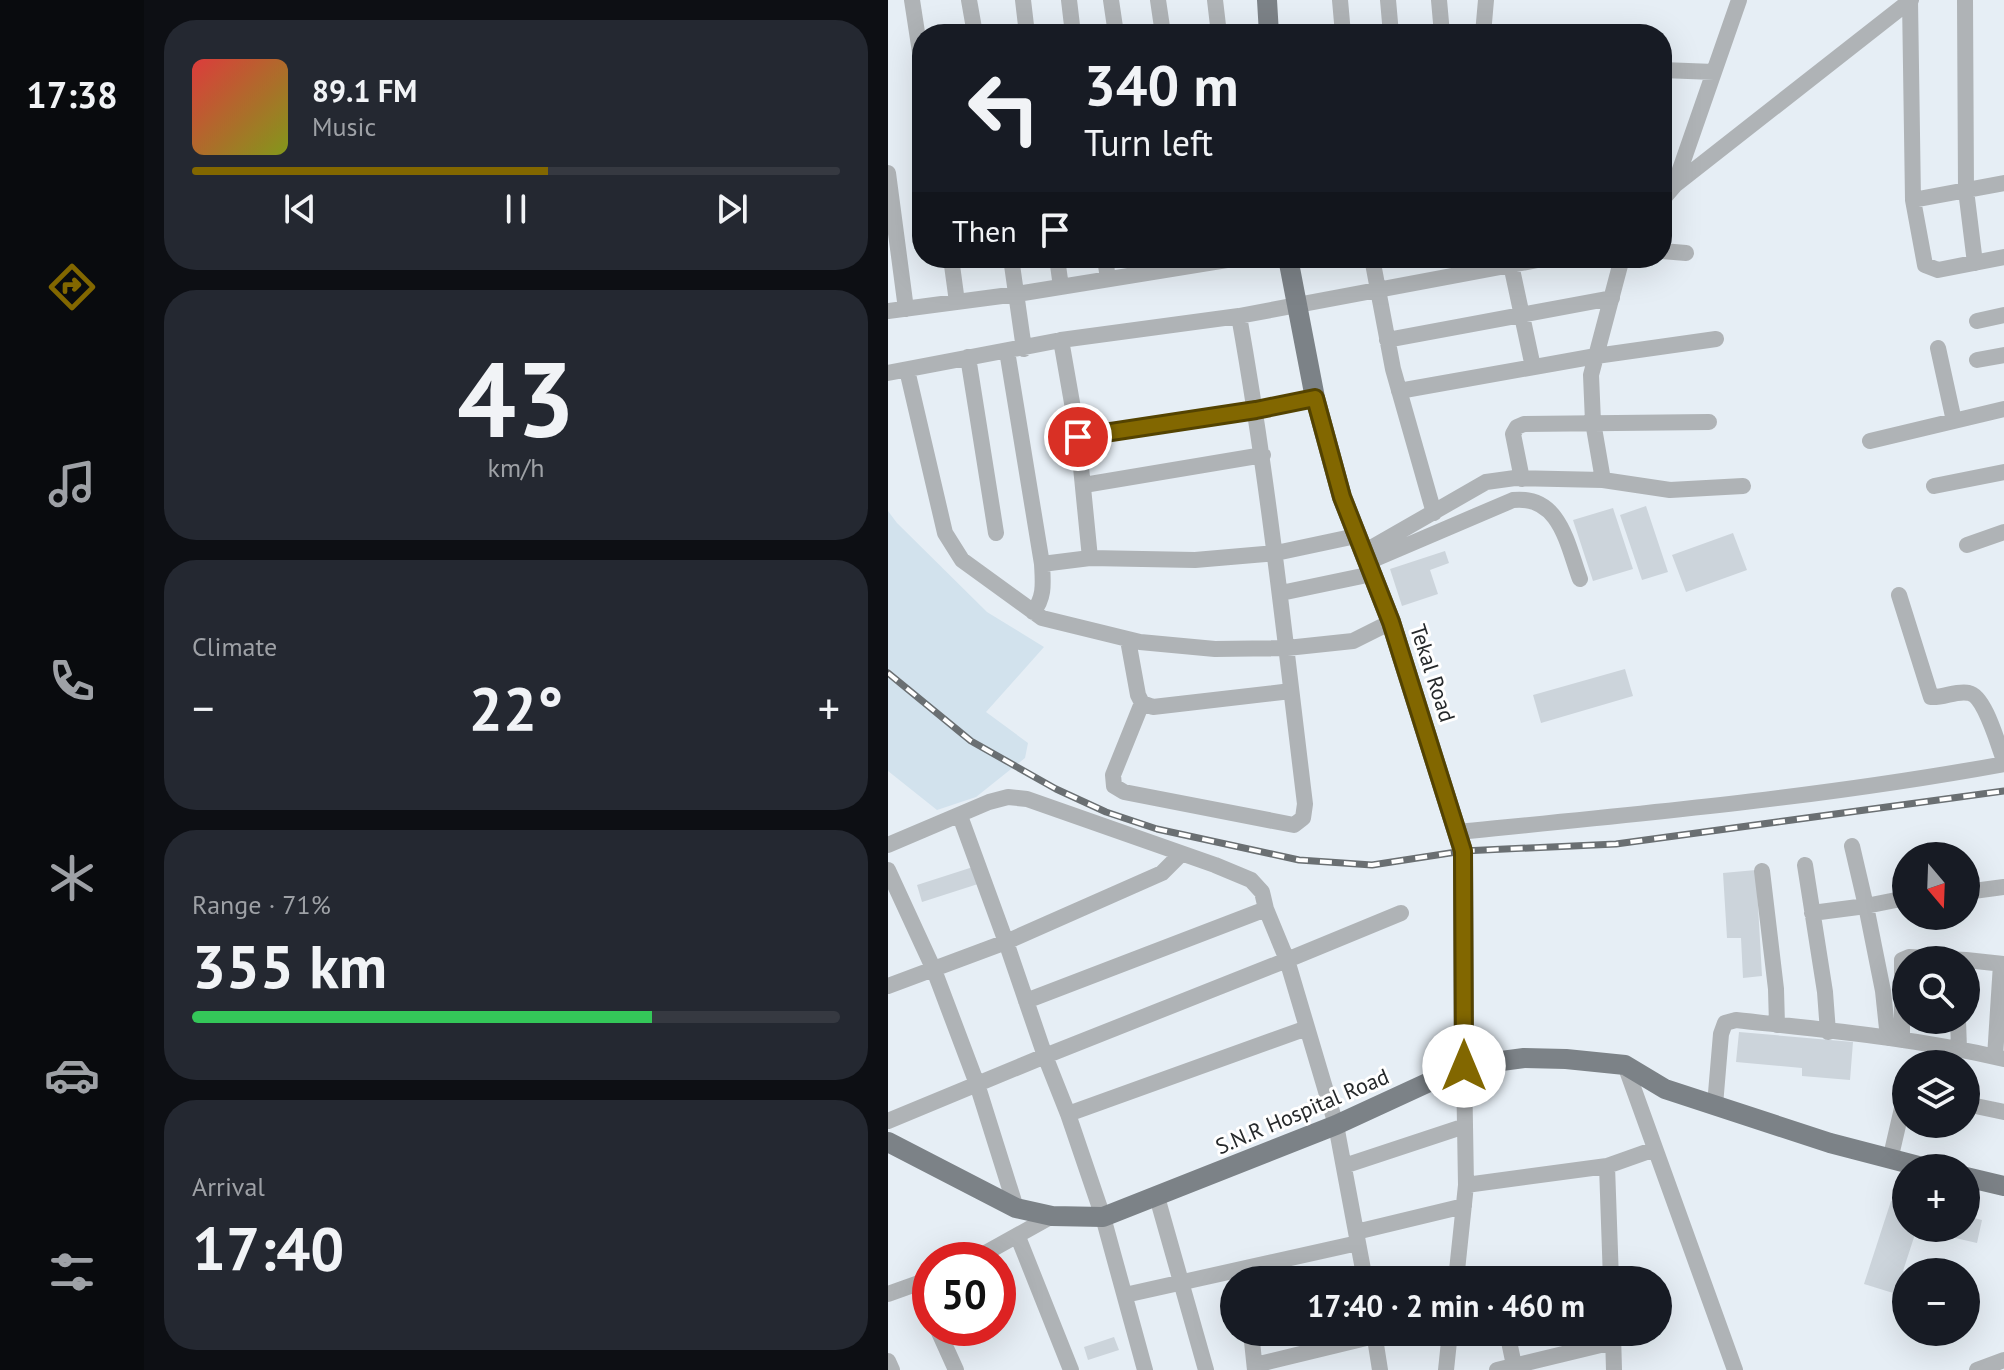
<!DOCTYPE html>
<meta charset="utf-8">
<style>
:root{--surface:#171b24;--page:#242831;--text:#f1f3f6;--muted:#9ea1a6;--line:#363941;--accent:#826700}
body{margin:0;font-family:"PT Sans",sans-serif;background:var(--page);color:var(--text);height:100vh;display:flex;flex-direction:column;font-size:30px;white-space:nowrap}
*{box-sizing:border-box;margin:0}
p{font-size:26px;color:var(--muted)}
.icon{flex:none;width:44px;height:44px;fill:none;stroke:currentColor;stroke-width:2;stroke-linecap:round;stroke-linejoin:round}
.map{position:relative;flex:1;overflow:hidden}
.drawer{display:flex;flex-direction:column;gap:20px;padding:20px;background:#0d0f14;width:744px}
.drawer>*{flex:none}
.hud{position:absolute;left:24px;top:24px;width:760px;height:244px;border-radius:32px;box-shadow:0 8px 32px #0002;background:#171b24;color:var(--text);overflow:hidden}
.needle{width:52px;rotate:161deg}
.fabs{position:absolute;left:1004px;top:842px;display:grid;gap:16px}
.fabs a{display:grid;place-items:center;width:88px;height:88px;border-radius:50%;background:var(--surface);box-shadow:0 8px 32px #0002;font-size:40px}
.speed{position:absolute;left:24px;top:1242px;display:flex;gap:16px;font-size:40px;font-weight:700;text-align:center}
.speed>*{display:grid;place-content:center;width:104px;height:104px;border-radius:50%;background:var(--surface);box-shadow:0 8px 32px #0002;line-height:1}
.speed .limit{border:12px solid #d22;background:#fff;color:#111}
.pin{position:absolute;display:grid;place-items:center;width:68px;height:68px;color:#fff;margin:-34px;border:4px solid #fff;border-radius:50%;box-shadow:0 2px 8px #0007}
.me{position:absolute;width:88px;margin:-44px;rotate:0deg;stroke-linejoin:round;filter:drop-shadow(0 0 6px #0008)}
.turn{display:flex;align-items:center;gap:28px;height:168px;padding:0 40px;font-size:36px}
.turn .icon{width:104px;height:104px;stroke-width:2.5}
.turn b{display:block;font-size:56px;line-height:68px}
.then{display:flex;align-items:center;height:76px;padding:0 40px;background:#0003;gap:16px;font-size:30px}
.big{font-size:60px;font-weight:800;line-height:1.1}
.drawer .card{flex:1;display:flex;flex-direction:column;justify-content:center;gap:12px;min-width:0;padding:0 28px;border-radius:32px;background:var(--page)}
.drawer .dial{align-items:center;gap:0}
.dial b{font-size:104px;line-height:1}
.song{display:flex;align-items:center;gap:24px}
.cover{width:96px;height:96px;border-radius:12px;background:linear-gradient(135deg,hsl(0 70% 55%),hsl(70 70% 35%))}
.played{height:8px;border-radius:4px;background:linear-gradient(90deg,var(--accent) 55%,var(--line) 55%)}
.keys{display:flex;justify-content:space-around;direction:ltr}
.heat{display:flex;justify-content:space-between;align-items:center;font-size:44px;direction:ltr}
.charge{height:12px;border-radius:6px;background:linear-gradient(90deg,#34c759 71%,var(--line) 0)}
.trip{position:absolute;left:332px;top:1266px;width:452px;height:80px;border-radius:40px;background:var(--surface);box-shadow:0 8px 32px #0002;font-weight:800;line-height:80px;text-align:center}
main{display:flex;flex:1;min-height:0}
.dock{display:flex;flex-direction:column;width:144px;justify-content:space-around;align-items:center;background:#090b0e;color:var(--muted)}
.dock .icon{width:56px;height:56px}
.dock .active{color:var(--accent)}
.dock b{font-size:36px;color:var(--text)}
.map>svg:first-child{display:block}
</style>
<main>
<nav class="dock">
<b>17:38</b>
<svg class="icon active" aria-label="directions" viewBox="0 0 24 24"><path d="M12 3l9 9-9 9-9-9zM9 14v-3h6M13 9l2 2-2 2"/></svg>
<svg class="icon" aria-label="music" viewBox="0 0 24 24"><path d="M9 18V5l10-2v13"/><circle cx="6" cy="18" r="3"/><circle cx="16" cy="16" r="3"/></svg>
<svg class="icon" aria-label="phone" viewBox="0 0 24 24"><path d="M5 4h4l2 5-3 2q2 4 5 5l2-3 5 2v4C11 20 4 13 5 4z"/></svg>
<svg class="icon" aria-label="climate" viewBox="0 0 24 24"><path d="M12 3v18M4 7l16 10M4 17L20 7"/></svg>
<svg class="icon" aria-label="car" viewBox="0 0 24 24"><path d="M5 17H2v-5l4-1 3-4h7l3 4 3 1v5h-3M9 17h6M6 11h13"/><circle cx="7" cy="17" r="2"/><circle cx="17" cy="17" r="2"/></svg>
<svg class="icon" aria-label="filters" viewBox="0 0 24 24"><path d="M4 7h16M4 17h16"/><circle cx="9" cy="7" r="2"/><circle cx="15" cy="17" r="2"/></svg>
</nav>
<section class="drawer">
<div class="card">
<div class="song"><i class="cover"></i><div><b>89.1 FM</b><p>Music</p></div></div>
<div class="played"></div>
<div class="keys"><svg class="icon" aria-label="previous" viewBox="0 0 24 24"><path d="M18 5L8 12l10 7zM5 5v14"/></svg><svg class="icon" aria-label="pause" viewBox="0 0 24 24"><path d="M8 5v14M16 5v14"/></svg><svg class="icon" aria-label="next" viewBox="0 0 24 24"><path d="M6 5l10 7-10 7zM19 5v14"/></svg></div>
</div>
<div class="card dial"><b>43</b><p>km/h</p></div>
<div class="card"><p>Climate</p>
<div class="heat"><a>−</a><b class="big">22°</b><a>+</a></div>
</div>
<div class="card"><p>Range · 71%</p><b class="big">355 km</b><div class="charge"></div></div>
<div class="card"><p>Arrival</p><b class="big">17:40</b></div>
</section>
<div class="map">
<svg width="1116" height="1370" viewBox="0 0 1116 1370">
<rect width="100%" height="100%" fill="#e6eef5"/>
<path fill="#d2e2ed" d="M0 511 9 523 99 612 156 647 98 712 140 743 137 758 88 797 49 810 0 771Z"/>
<path fill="#ccd4db" d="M758 506 780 572 754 580 732 515Z
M725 508 745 569 705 581 685 520Z
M845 533 859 570 798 592 784 555Z
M557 551 561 563 542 570 550 594 514 606 502 569Z
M737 669 745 696 653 723 645 695Z
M85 867 90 884 34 902 29 885Z
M868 870 874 976 855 978 853 938H839L835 873Z
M851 1032 965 1042 962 1080 914 1076V1068L848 1062Z
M1003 1201 1018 1205V1228H1029L1015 1271 1018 1272V1297L976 1284Z
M1078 1216 1094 1220 1089 1243 1037 1231 1038 1228H1078Z
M226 1337 231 1350 200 1360 196 1347Z"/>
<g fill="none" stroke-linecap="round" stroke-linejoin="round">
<path stroke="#afb3b6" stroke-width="16" d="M24 0 34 65
M81 0 87 34
M135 0 139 34
M181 0 185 34
M223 0 228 34
M270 0 275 34
M327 0 331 34
M452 0 455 34
M500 0 503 34
M551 0 554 34
M1022 0 1025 200 1116 183
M1077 0 1078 190 1087 263
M595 34 598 0
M774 70 826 72
M0 173 18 309
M787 184 851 0
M774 200 787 185 1023 0
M1025 200 1037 265 1050 270 1116 257
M774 251 798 253
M63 258 69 302
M123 258 136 349
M169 258 173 287
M217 258 220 279
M484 258 505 369 546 513
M622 260 645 367
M0 311 129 294 351 258
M1089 321 1116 315
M173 340 190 437 202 558 307 560 388 553 468 536
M499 340 724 298
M1050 348 1066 421
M119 351 154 564C155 583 157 597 145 612
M80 357 108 533
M1089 360 1116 355
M19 370 57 533 74 560 154 618 252 642 327 649 399 648 465 641 503 622
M0 373 173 340 351 316 660 258
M511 391 708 356 828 339
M190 437 368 410 427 398
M982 441 1116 409
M634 479 625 434 629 427 636 424 821 422
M715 480 782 490 855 486
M196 485 375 455
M1046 486 1116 472
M1079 545 1116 532
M476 552 598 482 627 478 715 480 705 422 703 375 734 258
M480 562 625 500C672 495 679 544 692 579
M154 564 202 558
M393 593 484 574
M1011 595 1043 697C1056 698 1069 690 1081 693 1097 696 1110 745 1116 760
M240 640 250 695 254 703 265 707 403 691
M254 703 225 775 226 786 236 792 406 825 415 818 417 804C397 641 380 478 351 316
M570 832C752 814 936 797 1116 764
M0 845 101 802 120 797 139 799 327 865 363 880 374 892 378 909
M917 865 937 992 940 1032
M0 870 46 970 89 1084 128 1208
M874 871 888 989 889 1025
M1078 892 1116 887
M924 913 978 906 964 846
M1078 960 1116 964
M0 986 118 942 72 816
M138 1001 378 909 399 960 513 913
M1070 1020 1071 1049
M419 1028 180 1114 157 1056 399 960 448 1125 477 1280
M1000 1038 995 991 978 906 1018 898
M1014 1040V960L1021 957 1078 960
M1107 1057 1113 964
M737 1065 847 1370
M1078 1104 1116 1112
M827 1105 833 1034 837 1023 848 1020C938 1030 1028 1038 1116 1059
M180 1114 215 1217 257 1370
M0 1121 157 1056 118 942 274 873 292 855
M1002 1160 1018 1091
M456 1166 577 1126
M719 1166 723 1280
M578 1185 719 1166 767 1149
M269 1197 318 1370
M468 1232 576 1206
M130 1237 183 1370
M85 1260 164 1216
M568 1280 578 1185 576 1066
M30 1284 42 1312
M0 1294 42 1279
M237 1295 470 1243
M49 1328 68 1370
M363 1332 367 1370
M486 1332 492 1370
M619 1332 627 1370
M725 1334 726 1370
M0 1361 4 1370
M367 1365 503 1332
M558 1370 562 1332
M609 1370 725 1342
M1089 1370 1116 1360"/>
<path stroke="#7c8287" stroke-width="20" d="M379 0 381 34
M400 258 427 398 454 497 503 622 575 851 576 1066
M0 1142 128 1208 164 1216 215 1217 448 1125 576 1066 636 1058 678 1059 737 1065 777 1089 942 1143 1038 1168
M1078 1177 1116 1186"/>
<g stroke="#6a6f72" stroke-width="7">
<path id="rail" d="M0 673 83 741 168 789 218 812 269 829 411 860 484 865 575 851 728 844 1116 791"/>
</g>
<use href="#rail" stroke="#fff" stroke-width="4" stroke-dasharray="12" stroke-linecap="butt"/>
</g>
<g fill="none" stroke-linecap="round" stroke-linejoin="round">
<g stroke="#544300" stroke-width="20">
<path id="route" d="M190 437 368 410 427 398 454 497 503 622 575 851 576 1066"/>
</g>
<use href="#route" stroke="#826700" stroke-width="14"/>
</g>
<g text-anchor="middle" stroke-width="6" stroke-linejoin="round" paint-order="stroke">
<g font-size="22" fill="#26292b" stroke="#fff">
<text transform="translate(545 673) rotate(72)" y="8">Tekal Road</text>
<text transform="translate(414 1111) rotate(-23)" y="8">S.N.R Hospital Road</text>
</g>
</g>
</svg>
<div class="fabs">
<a><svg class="needle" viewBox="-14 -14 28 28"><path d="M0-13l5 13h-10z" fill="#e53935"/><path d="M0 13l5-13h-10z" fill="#9ea1a6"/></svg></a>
<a><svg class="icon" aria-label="search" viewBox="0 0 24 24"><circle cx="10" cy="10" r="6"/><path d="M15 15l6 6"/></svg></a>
<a><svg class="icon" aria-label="layers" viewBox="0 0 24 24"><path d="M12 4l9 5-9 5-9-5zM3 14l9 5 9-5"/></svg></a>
<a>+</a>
<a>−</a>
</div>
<div class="speed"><div class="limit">50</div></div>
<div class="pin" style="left:190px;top:437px;background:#d93025"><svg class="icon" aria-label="arrive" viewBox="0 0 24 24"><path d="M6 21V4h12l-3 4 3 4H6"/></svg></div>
<svg class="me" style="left:576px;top:1066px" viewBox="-20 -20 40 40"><circle r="19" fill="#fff"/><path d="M0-13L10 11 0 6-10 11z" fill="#826700"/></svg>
<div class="trip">17:40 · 2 min · 460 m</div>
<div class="hud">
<div class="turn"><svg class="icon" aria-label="left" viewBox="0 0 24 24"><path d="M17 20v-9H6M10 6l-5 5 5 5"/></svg><div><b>340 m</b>Turn left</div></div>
<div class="then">Then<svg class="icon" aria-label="arrive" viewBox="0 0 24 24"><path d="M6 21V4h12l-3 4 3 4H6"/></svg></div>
</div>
</div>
</main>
